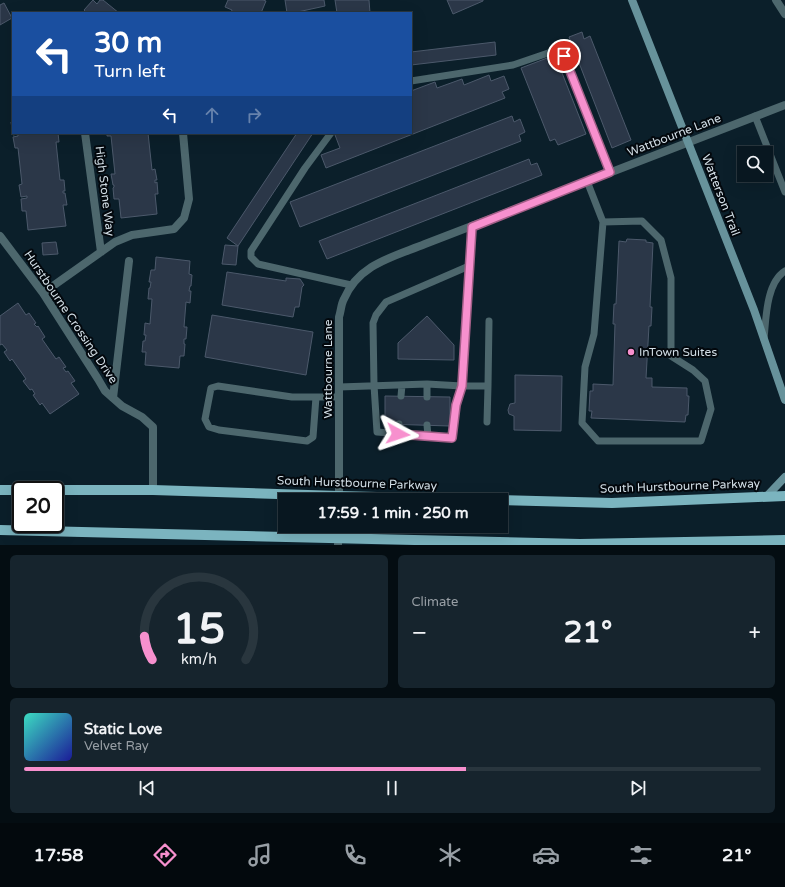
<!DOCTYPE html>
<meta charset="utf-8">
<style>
:root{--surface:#081720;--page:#16242d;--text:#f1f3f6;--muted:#989fa5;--line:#29363e;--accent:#f790ce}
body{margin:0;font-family:"Varela Round",sans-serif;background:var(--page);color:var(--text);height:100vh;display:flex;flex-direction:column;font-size:15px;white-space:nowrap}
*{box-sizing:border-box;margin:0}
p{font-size:13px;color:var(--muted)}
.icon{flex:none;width:22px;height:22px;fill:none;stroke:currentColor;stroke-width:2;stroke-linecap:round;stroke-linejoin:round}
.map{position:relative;height:545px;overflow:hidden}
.side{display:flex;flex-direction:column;gap:10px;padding:10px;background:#040d12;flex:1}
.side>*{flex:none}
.hud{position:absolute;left:12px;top:12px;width:400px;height:122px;border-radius:0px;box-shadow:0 4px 16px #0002,0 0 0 1px var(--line);background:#1a4fa0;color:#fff;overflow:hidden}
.buttons{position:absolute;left:737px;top:146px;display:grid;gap:8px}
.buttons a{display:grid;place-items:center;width:36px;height:36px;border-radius:0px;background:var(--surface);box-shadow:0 4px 16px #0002,0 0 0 1px var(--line);font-size:20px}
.speed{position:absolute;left:12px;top:481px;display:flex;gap:8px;font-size:20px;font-weight:700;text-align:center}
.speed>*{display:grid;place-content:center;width:52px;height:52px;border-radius:50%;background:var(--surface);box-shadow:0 4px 16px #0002,0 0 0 1px var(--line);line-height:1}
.speed .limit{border:2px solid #111;border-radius:6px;background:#fff;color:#111}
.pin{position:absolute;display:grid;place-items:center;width:34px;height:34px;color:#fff;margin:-17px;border:2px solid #fff;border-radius:50%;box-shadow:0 1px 4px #0007}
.me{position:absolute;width:44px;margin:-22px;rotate:95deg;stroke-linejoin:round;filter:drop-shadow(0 0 3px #0008)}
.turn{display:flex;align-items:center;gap:14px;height:84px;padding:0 16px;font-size:18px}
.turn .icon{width:52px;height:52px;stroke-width:2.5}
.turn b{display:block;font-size:28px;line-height:34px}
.lanes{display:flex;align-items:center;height:38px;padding:0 16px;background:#0003;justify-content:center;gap:20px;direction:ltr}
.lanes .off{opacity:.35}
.big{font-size:30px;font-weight:700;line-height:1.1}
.side .tile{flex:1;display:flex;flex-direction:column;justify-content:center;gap:6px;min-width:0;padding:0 14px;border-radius:6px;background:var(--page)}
.side .dial{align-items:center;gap:0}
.dial svg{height:104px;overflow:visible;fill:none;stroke:var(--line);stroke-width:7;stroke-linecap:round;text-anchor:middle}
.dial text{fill:var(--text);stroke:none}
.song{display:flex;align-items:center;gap:12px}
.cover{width:48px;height:48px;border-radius:6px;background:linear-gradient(135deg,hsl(170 70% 55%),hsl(240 70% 35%))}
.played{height:4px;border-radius:2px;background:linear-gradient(90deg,var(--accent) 60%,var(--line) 60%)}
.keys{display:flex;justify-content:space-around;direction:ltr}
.heat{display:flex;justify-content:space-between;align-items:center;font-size:22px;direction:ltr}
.side .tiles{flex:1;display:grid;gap:10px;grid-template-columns:1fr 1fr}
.tile:last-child{grid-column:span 2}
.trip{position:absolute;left:278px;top:493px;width:230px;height:40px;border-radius:0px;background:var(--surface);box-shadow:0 4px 16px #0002,0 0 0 1px var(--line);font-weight:700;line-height:40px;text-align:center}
.menu{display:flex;height:64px;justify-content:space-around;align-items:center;background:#03090d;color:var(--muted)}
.menu .icon{width:28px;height:28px}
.menu .selected{color:var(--accent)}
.menu b{font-size:18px;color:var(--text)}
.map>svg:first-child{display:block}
</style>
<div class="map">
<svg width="785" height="545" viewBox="0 0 785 545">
<rect width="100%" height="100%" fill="#0b1f2a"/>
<path fill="#2b3748" stroke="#4c596b" d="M93 0 97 4 100 0H103L119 13H87L84 10Z
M228 0H263L266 1 261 13H231L232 10 225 7Z
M285 0H324L325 6 293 13H287Z
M335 0H369L370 13H349V12L337 13Z
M447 0H483V1L453 14Z
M4 3 12 18 0 25V5Z
M582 32 584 39 590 36 631 140 612 148 569 37Z
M495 42 496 55 411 65V52Z
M555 55 586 134 558 145 555 139 550 141 521 68Z
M489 75 491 81 504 76 509 89 502 92 505 98 326 168 321 155 340 148 335 135 341 133H411V91L435 82 437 88 462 79 464 85Z
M512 116 514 122 520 119 525 132 519 135 521 141 300 227 290 202Z
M11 122H13V133H58L59 142H56L60 180H64L65 191H63V193H65L67 205H63L66 226 28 230 26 211H22L21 199 27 198V196L21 197 19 185 22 184 18 148H15L13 137 18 136V134L13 135Z
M107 133H148L152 170 155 169 157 180H155V183L157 182 158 194H155L157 214 121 218 119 199H114L113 188 114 187V185H113L111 174H115L111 136H107Z
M297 133H313L238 246 227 238Z
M529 159 531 165 537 163 542 175 327 259 319 241Z
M627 239 646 240V242L653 243 650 307H652L651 326H649L646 378H652V387L687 388V396H689L688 415H686L685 422 591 418 592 411H589L590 391H593V384L613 385 615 324H613L614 304H616L619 241 626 242Z
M56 242 58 254 43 255 42 243Z
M225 245 238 246 236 265 222 264Z
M156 257 190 261 189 274 192 275 191 286H190L189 291H191L190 303 186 302 184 327H187L186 339H184V344H185L184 356H180L179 368 145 365 146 352H142L143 341H145L146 335H144L145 323 150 324 152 299H148L149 288H150L151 282H149L151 270H155Z
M227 272 286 281V278L300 279 304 285 302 287 299 307H295L293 317 222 305Z
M18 303 26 315 29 313 36 323 34 324 37 327 38 326 45 337 42 339 56 359 59 357 66 367 63 368 66 372 68 371 75 381 71 383 79 394 50 414 42 403 40 405 33 395 35 394 32 389 30 390 23 381 26 379 12 359 10 361 4 352 7 350 2 344 0 345V316Z
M212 315 313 332 306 375 205 357Z
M427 316 454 345V360L398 359V343Z
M515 375 562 376 561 431 514 430V416L509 414 508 410 510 404 515 403Z
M385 396 450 397V426L385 424Z"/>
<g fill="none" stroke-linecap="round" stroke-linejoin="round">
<path stroke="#4d676d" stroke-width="7" d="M411 81 513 65 554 51 559 52 564 56 610 172
M755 116 785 192
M331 133 305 168 251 251V257L258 264 351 285
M587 181 603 222 642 221 661 240 671 278V356L693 370 705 381 711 409 701 441H598L582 423 585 367 594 334 603 222
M764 339C766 319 766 283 785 271
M427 384V397
M462 386 457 405 452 438 377 432 374 385 373 323 376 315 386 302 469 266
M339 387 427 384 462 386H488L489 321
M401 396 402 385
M316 397 313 437 307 441 219 430 209 427 205 419 211 388 218 386 292 397H339
M487 422 488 386
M427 425 428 436
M398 434 399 424"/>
<path stroke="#4d676d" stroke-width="8" d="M776 0 785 14
M85 133 101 252
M0 236 43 293 98 379 105 391 122 406 142 417 153 427V490
M43 293 115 242 132 235 174 229 184 218 189 199 183 133
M462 386 472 227
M113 398 129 261
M339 500V317C341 311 341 304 344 299 359 264 393 257 425 244L785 105
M338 545 339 526"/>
<path stroke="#67929b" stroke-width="8" d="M632 0 754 310 785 400
M767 496 785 477"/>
<path stroke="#7bb4bf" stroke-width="10" d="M0 490H153L339 496 612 503 785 496
M0 530 580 544 785 540"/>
</g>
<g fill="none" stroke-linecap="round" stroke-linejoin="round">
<g stroke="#a15e86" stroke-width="10">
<path id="route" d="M398 434 452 438 456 405 462 386 472 227 610 172 564 56"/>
</g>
<use href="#route" stroke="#f790ce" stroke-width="7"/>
</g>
<circle fill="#f790ce" stroke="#03080d" stroke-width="1.5" cx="631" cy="352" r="4"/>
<g text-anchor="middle" stroke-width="4" stroke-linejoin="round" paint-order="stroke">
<g font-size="12" fill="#d2dee6" stroke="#03080d">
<text transform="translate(674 135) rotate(-21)" y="4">Wattbourne Lane</text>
<text transform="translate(105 191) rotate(83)" y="4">High Stone Way</text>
<text transform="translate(721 195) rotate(69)" y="4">Watterson Trail</text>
<text transform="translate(71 317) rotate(56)" y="4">Hurstbourne Crossing Drive</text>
<text transform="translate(328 369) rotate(-90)" y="4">Wattbourne Lane</text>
<text transform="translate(357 483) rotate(2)" y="4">South Hurstbourne Parkway</text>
<text transform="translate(680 486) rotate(-2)" y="4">South Hurstbourne Parkway</text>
</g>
<g font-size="12" fill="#d2dee6" stroke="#03080d" text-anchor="start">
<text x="639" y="356">InTown Suites</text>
</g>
</g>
</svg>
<div class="buttons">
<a><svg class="icon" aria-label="search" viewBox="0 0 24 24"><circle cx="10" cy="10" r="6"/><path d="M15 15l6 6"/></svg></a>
</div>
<div class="speed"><div class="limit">20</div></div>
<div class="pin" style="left:564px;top:56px;background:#d93025"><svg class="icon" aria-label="arrive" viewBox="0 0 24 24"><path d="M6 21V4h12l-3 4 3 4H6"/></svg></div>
<svg class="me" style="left:398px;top:434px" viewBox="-20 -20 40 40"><path d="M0-17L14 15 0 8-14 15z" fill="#f790ce" stroke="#fff" stroke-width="4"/></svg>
<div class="trip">17:59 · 1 min · 250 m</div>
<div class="hud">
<div class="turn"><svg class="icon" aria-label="left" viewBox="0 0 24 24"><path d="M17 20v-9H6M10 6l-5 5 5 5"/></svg><div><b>30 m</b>Turn left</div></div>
<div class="lanes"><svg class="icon" aria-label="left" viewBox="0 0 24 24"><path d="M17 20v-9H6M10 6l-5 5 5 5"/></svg><svg class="icon off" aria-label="ahead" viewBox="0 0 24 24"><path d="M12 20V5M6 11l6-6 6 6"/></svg><svg class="icon off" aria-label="right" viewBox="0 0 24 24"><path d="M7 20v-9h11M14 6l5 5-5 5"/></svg></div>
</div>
</div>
<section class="side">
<div class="tiles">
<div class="tile dial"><svg viewBox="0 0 100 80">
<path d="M14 69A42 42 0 1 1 86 69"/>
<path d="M14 69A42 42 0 0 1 8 51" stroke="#f790ce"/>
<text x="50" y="56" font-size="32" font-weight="700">15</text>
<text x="50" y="72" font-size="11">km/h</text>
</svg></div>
<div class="tile"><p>Climate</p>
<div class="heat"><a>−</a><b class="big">21°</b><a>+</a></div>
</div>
<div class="tile">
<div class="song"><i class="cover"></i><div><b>Static Love</b><p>Velvet Ray</p></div></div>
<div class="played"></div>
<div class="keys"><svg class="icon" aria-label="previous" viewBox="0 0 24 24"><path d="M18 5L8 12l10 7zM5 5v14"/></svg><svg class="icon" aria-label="pause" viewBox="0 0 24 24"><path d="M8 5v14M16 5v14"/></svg><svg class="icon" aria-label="next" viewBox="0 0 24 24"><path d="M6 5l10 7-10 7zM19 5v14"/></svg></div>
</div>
</div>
</section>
<nav class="menu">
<b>17:58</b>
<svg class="icon selected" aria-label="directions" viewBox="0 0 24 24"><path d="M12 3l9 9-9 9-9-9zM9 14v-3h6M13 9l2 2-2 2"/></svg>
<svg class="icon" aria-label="music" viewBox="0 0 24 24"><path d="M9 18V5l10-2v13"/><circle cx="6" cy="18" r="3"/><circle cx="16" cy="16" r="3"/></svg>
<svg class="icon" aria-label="phone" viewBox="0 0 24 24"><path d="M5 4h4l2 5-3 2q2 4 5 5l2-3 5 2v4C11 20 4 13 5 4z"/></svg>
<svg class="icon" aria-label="climate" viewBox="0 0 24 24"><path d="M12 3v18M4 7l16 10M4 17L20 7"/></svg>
<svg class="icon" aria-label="car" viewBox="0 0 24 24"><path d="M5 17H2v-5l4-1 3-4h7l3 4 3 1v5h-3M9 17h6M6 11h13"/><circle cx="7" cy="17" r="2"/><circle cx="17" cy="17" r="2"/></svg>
<svg class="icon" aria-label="filters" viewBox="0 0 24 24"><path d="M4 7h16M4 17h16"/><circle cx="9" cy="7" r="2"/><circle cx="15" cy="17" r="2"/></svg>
<b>21°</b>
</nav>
